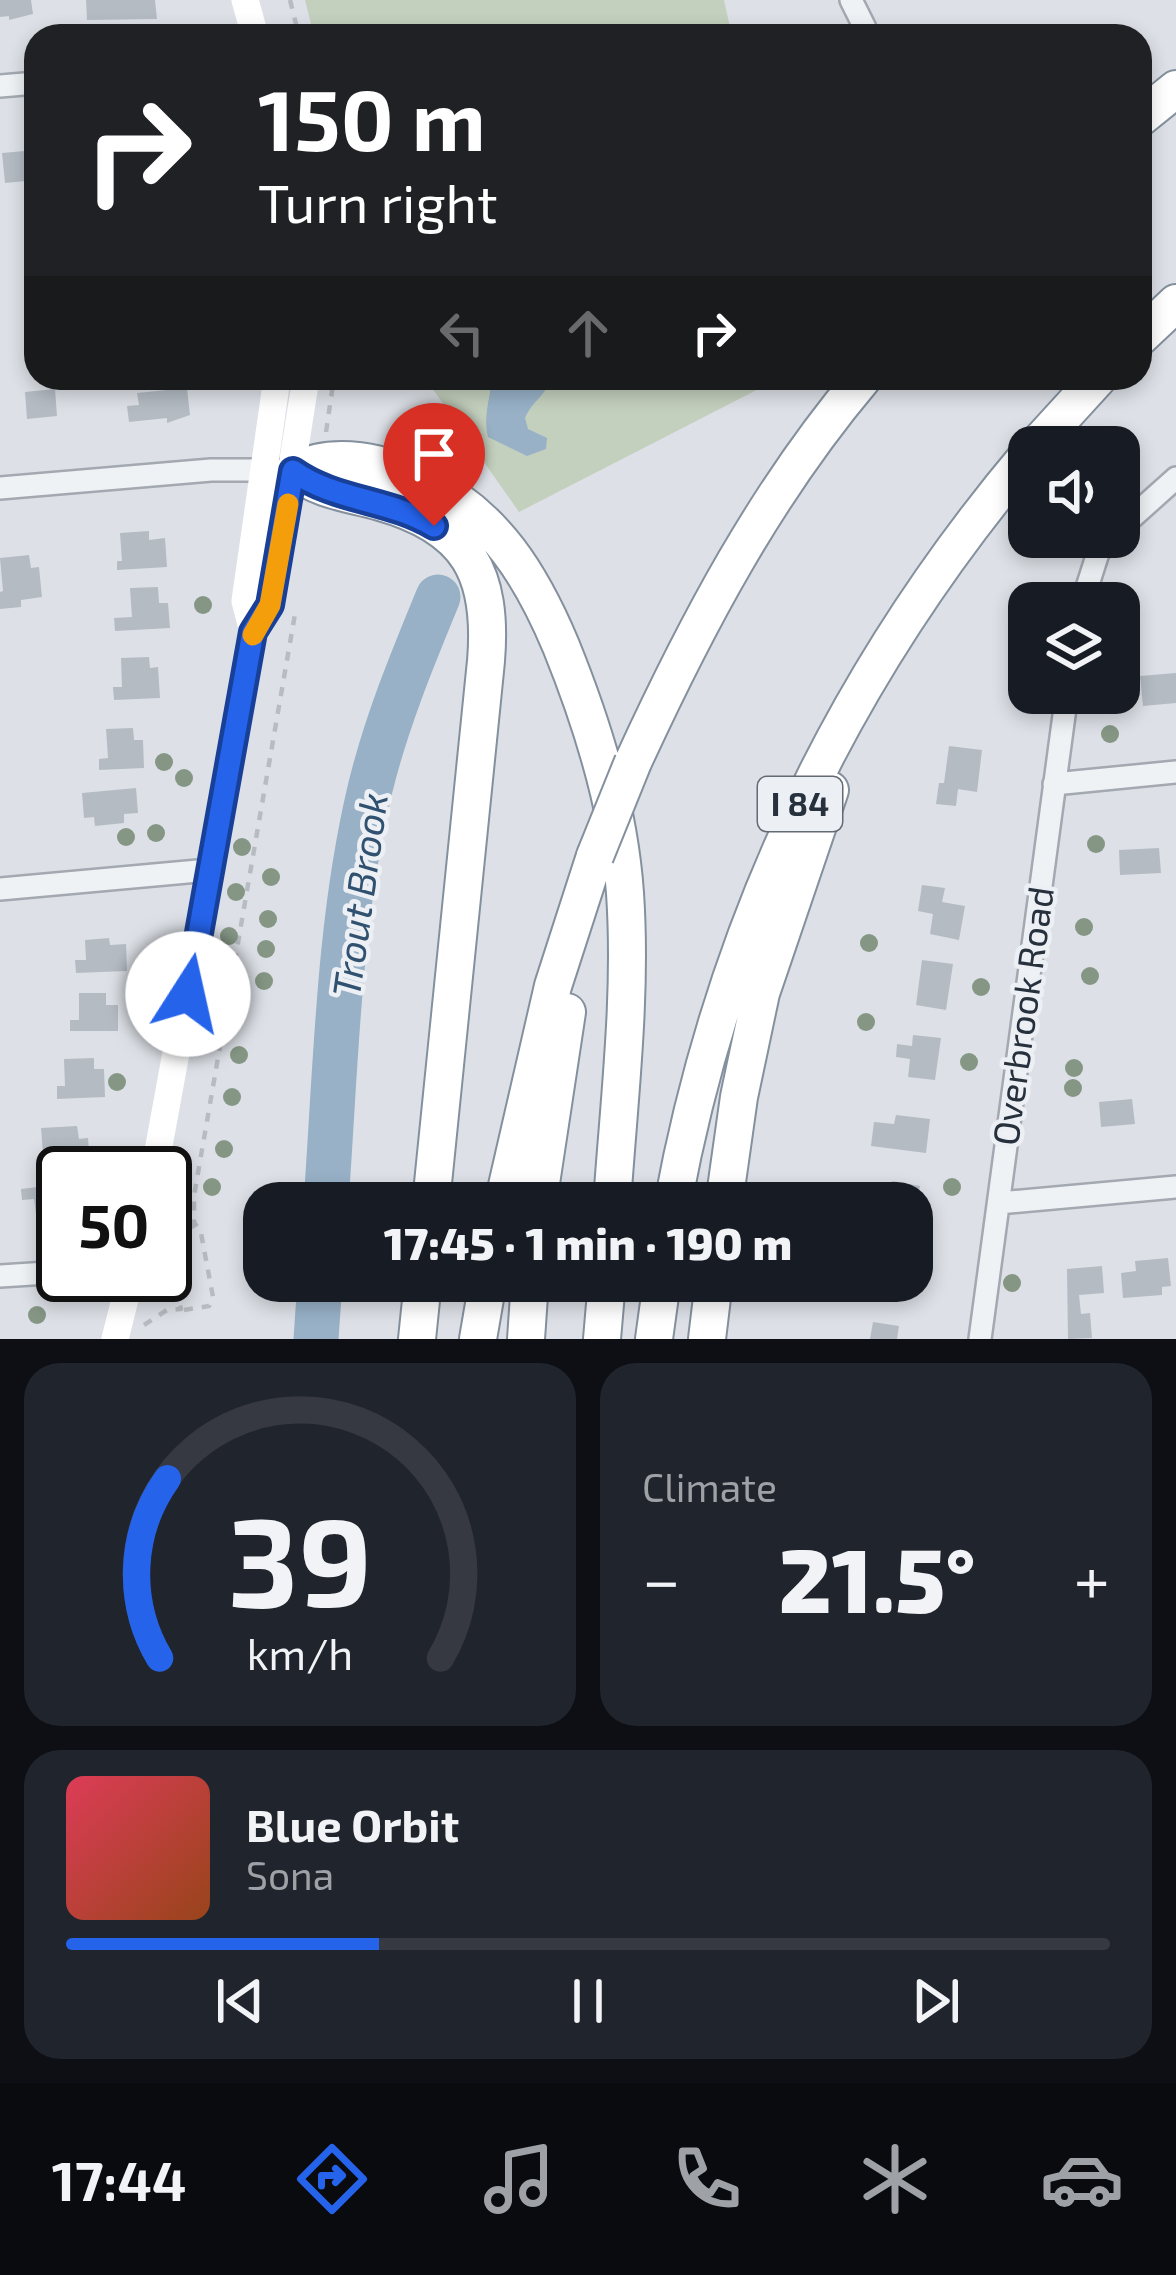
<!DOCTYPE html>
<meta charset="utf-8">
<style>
:root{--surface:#171b24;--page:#20242c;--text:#f1f3f6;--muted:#9ea1a6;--line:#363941;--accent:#2563eb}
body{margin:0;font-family:"Exo 2",sans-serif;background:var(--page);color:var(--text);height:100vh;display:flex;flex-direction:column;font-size:45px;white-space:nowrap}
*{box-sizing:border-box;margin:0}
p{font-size:39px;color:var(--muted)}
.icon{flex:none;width:66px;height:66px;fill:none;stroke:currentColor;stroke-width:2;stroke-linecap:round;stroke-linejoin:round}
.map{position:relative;height:1339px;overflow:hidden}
.details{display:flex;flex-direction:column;gap:24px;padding:24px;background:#0d0f14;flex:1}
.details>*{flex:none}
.banner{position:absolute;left:24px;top:24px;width:1128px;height:366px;border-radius:36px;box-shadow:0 6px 18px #0003;background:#202124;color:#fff;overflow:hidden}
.fabs{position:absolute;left:1008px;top:426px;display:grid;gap:24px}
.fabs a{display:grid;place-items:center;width:132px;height:132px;border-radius:24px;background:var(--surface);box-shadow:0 6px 18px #0003;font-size:60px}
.speed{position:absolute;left:36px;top:1146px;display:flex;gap:24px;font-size:60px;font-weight:700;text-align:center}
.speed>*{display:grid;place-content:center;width:156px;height:156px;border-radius:50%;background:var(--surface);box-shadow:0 6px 18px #0003;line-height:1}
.speed .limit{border:6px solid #111;border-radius:18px;background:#fff;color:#111}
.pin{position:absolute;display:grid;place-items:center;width:102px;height:102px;color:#fff;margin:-123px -51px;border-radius:50% 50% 50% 0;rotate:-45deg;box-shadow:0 0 12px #0007}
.pin .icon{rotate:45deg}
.me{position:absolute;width:132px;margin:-66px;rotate:10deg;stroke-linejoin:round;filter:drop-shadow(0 0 9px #0008)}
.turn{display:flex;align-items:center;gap:42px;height:252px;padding:0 36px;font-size:54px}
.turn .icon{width:156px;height:156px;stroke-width:2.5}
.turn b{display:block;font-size:84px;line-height:102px}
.lanes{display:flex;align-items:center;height:114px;padding:0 36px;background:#0003;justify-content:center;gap:60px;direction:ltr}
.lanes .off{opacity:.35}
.big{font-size:90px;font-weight:800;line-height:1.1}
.details .tile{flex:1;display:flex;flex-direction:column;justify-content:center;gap:18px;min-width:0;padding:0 42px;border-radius:36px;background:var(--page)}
.details .dial{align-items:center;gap:0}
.dial svg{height:312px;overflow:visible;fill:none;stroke:var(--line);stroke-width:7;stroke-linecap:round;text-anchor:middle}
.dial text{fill:var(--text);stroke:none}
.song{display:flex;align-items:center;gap:36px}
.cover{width:144px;height:144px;border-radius:18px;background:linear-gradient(135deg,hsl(350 70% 55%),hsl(20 70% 35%))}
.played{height:12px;border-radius:6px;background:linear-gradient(90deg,var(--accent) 30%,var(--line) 30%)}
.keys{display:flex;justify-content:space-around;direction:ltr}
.heat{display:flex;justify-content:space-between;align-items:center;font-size:66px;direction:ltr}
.details .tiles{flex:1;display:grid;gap:24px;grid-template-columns:1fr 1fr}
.tile:last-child{grid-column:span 2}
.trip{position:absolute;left:243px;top:1182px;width:690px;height:120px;border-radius:36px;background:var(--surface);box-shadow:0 6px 18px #0003;font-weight:800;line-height:120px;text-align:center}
.tab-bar{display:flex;height:192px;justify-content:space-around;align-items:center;background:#090b0e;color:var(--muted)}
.tab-bar .icon{width:84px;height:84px}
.tab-bar .current{color:var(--accent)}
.tab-bar b{font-size:54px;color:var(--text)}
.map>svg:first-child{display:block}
</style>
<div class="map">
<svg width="1176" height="1339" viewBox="0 0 1176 1339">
<rect width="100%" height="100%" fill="#dde1e7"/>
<path fill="#c4d0be" d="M305 0H724L732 36H314Z
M425 378H780L519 512Z"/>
<path fill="#98b1c7" d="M492 378H551C546 396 532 401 525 418L528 429 547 438 546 449 527 456 488 437C483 416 490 399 492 378Z"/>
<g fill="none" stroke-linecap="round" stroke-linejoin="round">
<path stroke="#98b1c7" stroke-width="45" d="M326 1203C336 1066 338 923 370 789 386 723 412 660 438 597
M316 1339 320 1281"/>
</g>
<path fill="#b4bbc3" d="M0 0H31L33 14 9 20V16L0 17Z
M86 0H155L157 19 87 20Z
M36 150V180L5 183 2 153Z
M187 388 190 415 167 423V418L129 422 127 406 139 405 137 393Z
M55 389 57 416 27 419 25 392Z
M149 531V540L165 538 167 567 117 570V561H122L120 533Z
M29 555 31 568 39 567 42 597 21 600V607L0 609V592L3 591 0 558Z
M158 587 159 603H168L170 628 115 631 114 618 132 617 130 588Z
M149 657 150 668 158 667 160 698 114 700 113 687H122L121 658Z
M1176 673V703L1143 706 1140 676Z
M133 728 134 740H143L144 768 99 770V759L108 758 106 729Z
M949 746 982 750 977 792 958 789 956 806 936 804 939 783H944Z
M136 788 138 813 124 814V823L95 826 94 817 84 818 82 793Z
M1159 848 1161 873 1120 875 1119 850Z
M922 885 945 888 942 902 965 906 959 940 930 934 933 914 918 911Z
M109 938 110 945 126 944 127 971 76 973 75 960H86L85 940Z
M922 960 953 964 946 1010 916 1005Z
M79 993H106V1005H118V1031H70V1020H79Z
M913 1035 941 1038 935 1080 908 1077 910 1059 896 1057 897 1044 912 1046Z
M94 1058V1069H104L105 1097 57 1099V1086H65L64 1059Z
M1132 1099 1135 1124 1101 1127 1099 1102Z
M896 1115 930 1119 926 1153 871 1146 874 1122 894 1124Z
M77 1126 79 1139 88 1138 90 1164 44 1167 41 1128Z
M892 1181 920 1186 914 1221 912 1203H888Z
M63 1184V1218L37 1221 34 1199 22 1200 21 1189Z
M1168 1258 1171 1286 1162 1287V1295L1123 1298 1121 1273 1136 1271 1135 1261Z
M1102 1266 1104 1293 1079 1295 1081 1314 1090 1313 1092 1338 1068 1339 1067 1269Z
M873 1322 899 1326 897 1339H870Z"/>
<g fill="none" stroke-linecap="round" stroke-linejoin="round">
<g stroke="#a3a8b1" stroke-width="26">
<path id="street" d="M851 0 865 28
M0 86 36 83
M0 488 211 470H275
M1119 529 1176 478
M1082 603 1098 553 1112 537
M1054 784 1176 772
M0 889 209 870
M999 1203 1176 1187
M100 1275 130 1281
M0 1276 63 1272
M980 1339 1067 693"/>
</g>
<g stroke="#84909d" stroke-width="40">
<path id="highway" d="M1140 118 1176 89
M1140 337 1176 303
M1035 447 1098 378
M633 762C696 625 765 494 863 378
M431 1203 486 661C493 574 469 527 380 502 348 493 321 491 294 471 335 450 384 462 425 482 495 515 532 577 561 646 593 725 619 808 625 893 632 996 619 1100 612 1203
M503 1203 553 986 595 856
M538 1203 567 1012
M673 1203C725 922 845 672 1029 454
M724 1203 739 1097 761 993 830 790
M417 1339 423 1281
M478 1339 488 1281
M526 1339 530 1281
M602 1339 607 1281
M654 1339 662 1281
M707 1339 714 1281"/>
</g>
<path stroke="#b7bcc1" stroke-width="4.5" stroke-dasharray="9 9" stroke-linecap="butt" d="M290 0 299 36
M326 432 334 378
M165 1245 187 1241 194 1222V1196L295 614
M184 1310 209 1306 213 1297 201 1233 194 1222
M144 1325 167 1310 181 1309 173 1280 179 1244"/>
<use href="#street" stroke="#eff2f5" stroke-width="21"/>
<path stroke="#fff" stroke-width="27" d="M245 0 255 36
M253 632 245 601 277 378
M154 1173 253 632 270 605 306 378
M115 1339 131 1275"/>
<use href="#highway" stroke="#fff" stroke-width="36"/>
<g stroke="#84909d" stroke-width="40" stroke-linecap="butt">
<path id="highway-bridge" d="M595 856 633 762"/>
</g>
<use href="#highway-bridge" stroke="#fff" stroke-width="36"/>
</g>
<g fill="#859685">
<circle cx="203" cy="605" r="9"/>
<circle cx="1110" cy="734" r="9"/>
<circle cx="164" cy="762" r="9"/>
<circle cx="184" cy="778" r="9"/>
<circle cx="156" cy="833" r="9"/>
<circle cx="126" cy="837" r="9"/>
<circle cx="1096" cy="844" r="9"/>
<circle cx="242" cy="847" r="9"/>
<circle cx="271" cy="877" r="9"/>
<circle cx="236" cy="892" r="9"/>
<circle cx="268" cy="919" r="9"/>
<circle cx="1084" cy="927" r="9"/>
<circle cx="229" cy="936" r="9"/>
<circle cx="869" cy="943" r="9"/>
<circle cx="266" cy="949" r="9"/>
<circle cx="1090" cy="976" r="9"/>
<circle cx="264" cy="981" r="9"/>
<circle cx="981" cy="987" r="9"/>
<circle cx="866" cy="1022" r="9"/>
<circle cx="239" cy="1055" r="9"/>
<circle cx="969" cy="1062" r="9"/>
<circle cx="1074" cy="1068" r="9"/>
<circle cx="117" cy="1082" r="9"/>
<circle cx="1073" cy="1088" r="9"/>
<circle cx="232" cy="1097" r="9"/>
<circle cx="224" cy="1149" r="9"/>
<circle cx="212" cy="1187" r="9"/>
<circle cx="952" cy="1187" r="9"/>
<circle cx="1012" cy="1283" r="9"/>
<circle cx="37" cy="1315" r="9"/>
</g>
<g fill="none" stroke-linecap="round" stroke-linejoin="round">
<g stroke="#184099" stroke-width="30">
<path id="route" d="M188 994 253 632 270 605 293 471C335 501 389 499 434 526"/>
</g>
<use href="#route" stroke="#2563eb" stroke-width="21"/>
<path stroke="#f59e0b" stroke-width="21" d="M253 635 270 605 288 504"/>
</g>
<g text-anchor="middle" stroke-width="9" stroke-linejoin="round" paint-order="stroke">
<rect fill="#ecf0f4" stroke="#626a74" stroke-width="3" x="758" y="777" width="84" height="54" rx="9"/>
<g font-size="33" font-weight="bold" fill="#27303d">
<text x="800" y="816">I 84</text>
</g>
<g font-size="36" fill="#27303d" stroke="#ecf0f4">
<text transform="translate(1023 1016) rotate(-82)" y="13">Overbrook Road</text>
</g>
<g font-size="39" font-style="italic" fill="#315170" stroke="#ecf0f4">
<text transform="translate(360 895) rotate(-82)" y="14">Trout Brook</text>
</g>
</g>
</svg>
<div class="fabs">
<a><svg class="icon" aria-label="sound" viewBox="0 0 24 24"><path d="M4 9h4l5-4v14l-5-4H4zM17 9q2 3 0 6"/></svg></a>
<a><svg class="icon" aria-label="layers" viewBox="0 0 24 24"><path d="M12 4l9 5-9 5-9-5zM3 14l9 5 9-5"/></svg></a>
</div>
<div class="speed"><div class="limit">50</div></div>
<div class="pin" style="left:434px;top:526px;background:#d93025"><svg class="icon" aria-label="arrive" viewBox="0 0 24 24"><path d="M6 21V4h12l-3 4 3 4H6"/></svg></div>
<svg class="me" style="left:188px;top:994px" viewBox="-20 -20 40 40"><circle r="19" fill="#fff"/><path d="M0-13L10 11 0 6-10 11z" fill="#2563eb"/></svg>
<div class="trip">17:45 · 1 min · 190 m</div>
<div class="banner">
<div class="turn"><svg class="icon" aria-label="right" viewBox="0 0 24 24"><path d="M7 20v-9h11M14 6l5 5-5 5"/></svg><div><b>150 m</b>Turn right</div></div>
<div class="lanes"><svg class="icon off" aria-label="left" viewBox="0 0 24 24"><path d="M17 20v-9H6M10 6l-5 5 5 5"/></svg><svg class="icon off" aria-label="ahead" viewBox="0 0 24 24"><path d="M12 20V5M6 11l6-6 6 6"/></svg><svg class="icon" aria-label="right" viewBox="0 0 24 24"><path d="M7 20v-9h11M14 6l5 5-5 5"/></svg></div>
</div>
</div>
<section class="details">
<div class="tiles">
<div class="tile dial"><svg viewBox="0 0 100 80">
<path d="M14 69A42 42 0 1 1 86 69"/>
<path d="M14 69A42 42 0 0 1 16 23" stroke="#2563eb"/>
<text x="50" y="56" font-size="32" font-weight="700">39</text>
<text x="50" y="72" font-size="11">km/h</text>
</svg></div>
<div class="tile"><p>Climate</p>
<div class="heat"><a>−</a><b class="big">21.5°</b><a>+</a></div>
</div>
<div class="tile">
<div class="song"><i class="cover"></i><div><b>Blue Orbit</b><p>Sona</p></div></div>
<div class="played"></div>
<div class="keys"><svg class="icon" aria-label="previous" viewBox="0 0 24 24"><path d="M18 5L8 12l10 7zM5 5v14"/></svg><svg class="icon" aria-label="pause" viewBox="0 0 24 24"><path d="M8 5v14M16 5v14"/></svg><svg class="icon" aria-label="next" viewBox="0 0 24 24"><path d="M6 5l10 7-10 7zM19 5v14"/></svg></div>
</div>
</div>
</section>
<nav class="tab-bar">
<b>17:44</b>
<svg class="icon current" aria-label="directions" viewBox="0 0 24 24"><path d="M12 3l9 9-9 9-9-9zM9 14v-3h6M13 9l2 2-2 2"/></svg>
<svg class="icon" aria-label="music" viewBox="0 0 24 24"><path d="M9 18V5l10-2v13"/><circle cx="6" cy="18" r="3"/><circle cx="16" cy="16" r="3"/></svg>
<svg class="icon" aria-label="phone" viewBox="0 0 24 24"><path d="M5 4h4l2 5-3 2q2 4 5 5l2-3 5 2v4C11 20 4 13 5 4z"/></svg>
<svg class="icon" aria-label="climate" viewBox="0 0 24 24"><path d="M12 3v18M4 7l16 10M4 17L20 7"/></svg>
<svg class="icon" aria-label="car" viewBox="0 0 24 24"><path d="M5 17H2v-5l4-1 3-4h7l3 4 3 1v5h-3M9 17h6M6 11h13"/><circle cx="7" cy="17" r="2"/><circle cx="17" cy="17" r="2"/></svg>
</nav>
